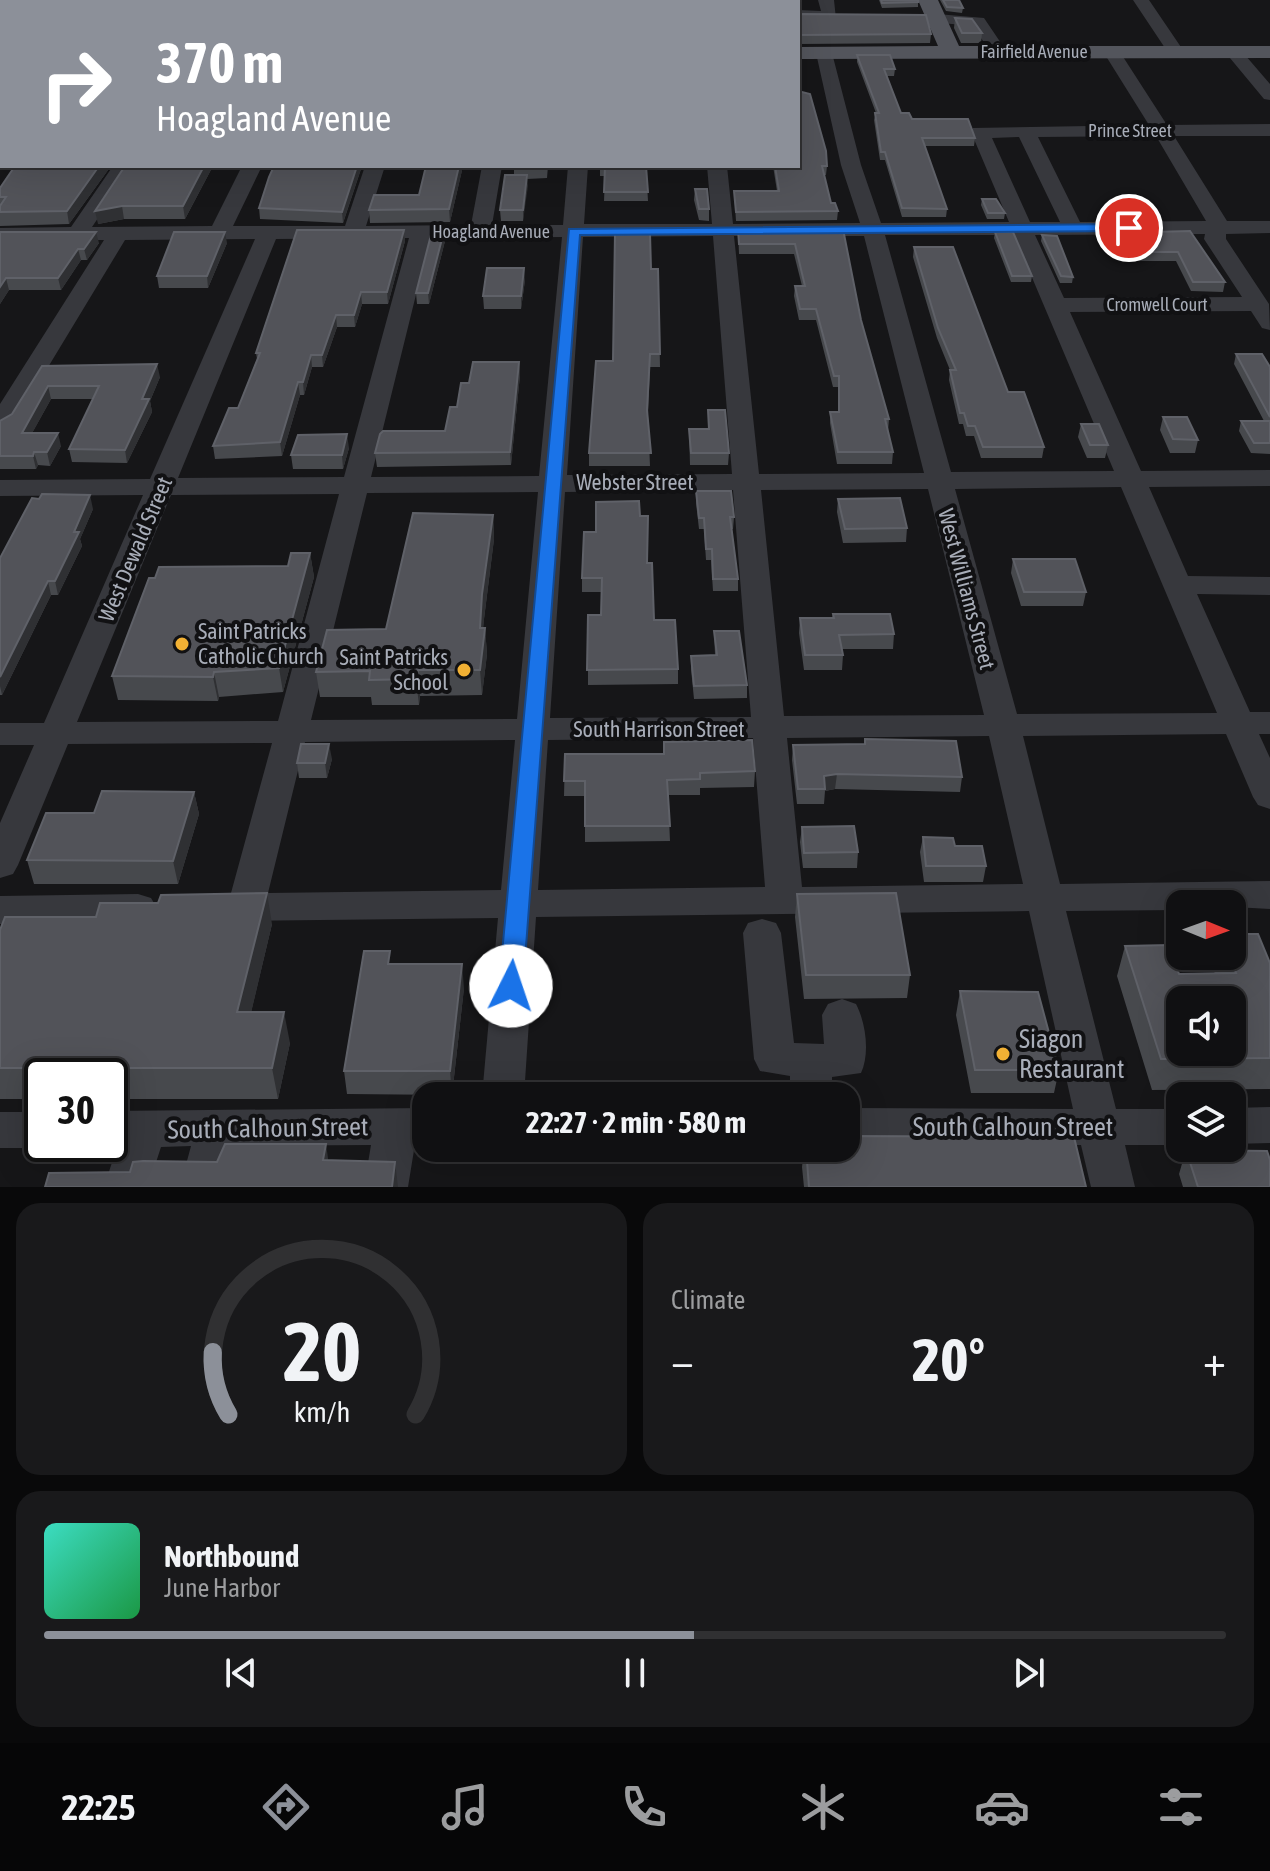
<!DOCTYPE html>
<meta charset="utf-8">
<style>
:root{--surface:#101012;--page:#19191b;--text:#f1f3f6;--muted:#9c9d9f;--line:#303032;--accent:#8c9099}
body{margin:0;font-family:"Asap Condensed",sans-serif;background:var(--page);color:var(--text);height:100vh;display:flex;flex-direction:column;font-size:30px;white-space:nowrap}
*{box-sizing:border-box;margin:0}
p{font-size:26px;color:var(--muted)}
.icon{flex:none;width:44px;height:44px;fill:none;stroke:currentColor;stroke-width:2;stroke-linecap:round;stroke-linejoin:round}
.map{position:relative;height:1187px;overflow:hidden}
.drawer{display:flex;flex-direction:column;gap:16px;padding:16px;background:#09090a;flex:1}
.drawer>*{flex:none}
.banner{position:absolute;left:0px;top:0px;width:800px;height:168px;box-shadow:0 8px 32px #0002,0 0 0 2px var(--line);background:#8c9099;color:#fff;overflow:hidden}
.needle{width:52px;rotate:91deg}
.tools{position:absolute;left:1166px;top:890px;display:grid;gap:16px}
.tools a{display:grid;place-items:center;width:80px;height:80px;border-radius:16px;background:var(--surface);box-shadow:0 8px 32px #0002,0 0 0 2px var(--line);font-size:40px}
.speed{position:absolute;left:24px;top:1058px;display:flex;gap:16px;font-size:40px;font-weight:700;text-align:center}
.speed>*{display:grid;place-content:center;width:104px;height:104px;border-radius:50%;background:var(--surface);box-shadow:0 8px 32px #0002,0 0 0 2px var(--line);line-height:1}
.speed .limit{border:4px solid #111;border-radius:12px;background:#fff;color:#111}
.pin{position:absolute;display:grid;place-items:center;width:68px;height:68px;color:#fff;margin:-34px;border:4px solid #fff;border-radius:50%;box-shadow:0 2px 8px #0007}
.me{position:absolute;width:88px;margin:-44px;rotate:4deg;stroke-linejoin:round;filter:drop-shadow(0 0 6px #0008)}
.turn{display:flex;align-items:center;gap:28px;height:168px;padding:0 24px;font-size:36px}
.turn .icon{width:104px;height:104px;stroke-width:2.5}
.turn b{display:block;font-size:56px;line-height:68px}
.big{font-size:60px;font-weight:700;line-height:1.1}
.drawer .card{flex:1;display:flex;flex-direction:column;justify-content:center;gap:12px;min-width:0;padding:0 28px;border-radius:24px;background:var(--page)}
.drawer .dial{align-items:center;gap:0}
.dial svg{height:208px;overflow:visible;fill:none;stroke:var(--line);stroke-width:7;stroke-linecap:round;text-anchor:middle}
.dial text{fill:var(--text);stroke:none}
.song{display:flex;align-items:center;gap:24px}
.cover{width:96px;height:96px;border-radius:12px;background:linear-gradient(135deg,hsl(170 70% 55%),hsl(140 70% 35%))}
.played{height:8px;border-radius:4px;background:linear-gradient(90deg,var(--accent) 55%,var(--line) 55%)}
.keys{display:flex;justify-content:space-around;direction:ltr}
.heat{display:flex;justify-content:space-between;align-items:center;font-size:44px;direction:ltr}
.drawer .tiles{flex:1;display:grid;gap:16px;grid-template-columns:1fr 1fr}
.card:last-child{grid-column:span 2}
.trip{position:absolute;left:412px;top:1082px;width:448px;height:80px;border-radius:24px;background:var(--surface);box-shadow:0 8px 32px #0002,0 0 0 2px var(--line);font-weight:700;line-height:80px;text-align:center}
.tabs{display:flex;height:128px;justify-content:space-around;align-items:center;background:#060607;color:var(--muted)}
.tabs .icon{width:56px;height:56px}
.tabs .selected{color:var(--accent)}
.tabs b{font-size:36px;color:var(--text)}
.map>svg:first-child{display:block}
</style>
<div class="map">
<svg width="1270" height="1187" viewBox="0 0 1270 1187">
<rect width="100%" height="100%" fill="#161618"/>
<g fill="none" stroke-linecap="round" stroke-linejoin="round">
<path fill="#37383d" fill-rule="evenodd" d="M3 0H19L2 3Z
M224 0H240L223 2Z
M327 0H343L326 2Z
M520 0H536V2H520Z
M611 0H627V2H611Z
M714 0H730V2H714Z
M818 0H834L836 19 798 20V10L821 11Z
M1133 0H1149L1185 53 1183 57H1171Z
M937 14 984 18 1007 52 999 57 993 56 973 26 931 22V16Z
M1233 47 1239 48 1270 84V100L1264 99 1225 52Z
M824 48 832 53 861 165 881 223 1009 222 971 132 973 128 1149 125 1104 53 1106 49H1118L1167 125 1270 124V136H1174L1227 221H1270V233L1226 234V239L1269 304 1270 330 1262 328 1251 311 1070 312 1141 471 1270 470V486L1149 487 1188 576 1270 577V595L1197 594 1250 712H1270V734H1259L1270 758V809L1258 805 1253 797 1226 734 1023 736 1060 884 1270 881V909L1180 904V910L1066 911 1116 1109H1180V1145H1125L1135 1187H1091L1081 1145 846 1144V1108L1073 1109 1029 911 536 917 524 1096H482L498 918 230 921 217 917 211 907 217 897 231 893 272 743 68 744 18 865 13 874 0 878V823L34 745H0V723H44L143 495 0 496V480L150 479 255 239 125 240 13 425 0 433V404L104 240H0V228L71 227 113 166H133L92 227 212 226 242 166H262L233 226H345L365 166H385L366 226 471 225 482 166H502L492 225H563L568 166H588L584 224H712L707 166H727L733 224 860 223 841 165 816 53ZM1156 136 1206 221 1080 222 1038 137ZM1019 137 1060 222H1030L992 138ZM1205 234 1204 239 1242 297 1064 298 1035 235ZM885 235H1014L1114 471 951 472ZM713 236 732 474 567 475 583 237ZM734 236H864L924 473 759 474ZM562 237 539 476 371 477 430 238ZM409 238 344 477 178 478 276 239ZM1121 487 1217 713 1017 714 955 489ZM928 489 984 715 784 716 761 490ZM733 490 751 717 550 718 565 492ZM538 492 517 719 311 720 367 493ZM339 494 278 721 77 722 171 495ZM989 736 1023 884 802 887 787 738ZM753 738 765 887 538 890 548 740ZM515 740 501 890 268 893 305 742Z
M2 156V166H9L0 170Z
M138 894 151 898 157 908 151 918 138 922 0 924V896Z
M762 919 776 923 781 933 794 1043 824 1044 822 1015 828 1004 842 999 856 1004C866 1023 870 1054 861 1073L832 1077V1096H790V1076L760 1071 754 1059 743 933 748 923Z
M1270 1107V1143L1232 1144V1108Z
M426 1108V1144H415L408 1187H364L371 1145 235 1146 224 1187H180L191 1146 161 1147 148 1187H104L117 1147 101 1144H110V1111Z
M0 1112H42V1144H54L42 1148H0Z"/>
<path fill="#53555c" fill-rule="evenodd" d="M918 0H938L959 46H1270V58L798 59V47L938 46Z
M0 50H2V62H0Z"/>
</g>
<path fill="#47494d" d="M744 0H789L790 2H744Z
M879 0H918V7L882 8Z
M940 0H959L963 8 962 13 946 11Z
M0 5 2 6V31H0Z
M798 14 931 34 930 43 798 44Z
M955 18 982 33 981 43H961L954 28Z
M857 55 895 69 894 76H887L901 113 912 119 975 138 974 146H925L947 209 946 217H902L885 160H880L874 120 876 113 857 62Z
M15 166H111L69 224 0 226V188Z
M125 166H213L185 219H124L98 224Z
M362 166 343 223 260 219 259 208Z
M463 166 450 222 370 223 369 210 419 195Z
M514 166H548L547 178 527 179 523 221H501L500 210 514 175Z
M600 166H646L648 201H604L605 176H600Z
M773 166H827L826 175H824L831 203 838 211 837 220 736 221 734 191H777Z
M695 189 709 209V221L699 220 694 200Z
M982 199 1005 213 1004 219H987L981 205Z
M738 229H843L861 320 889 419 888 431 893 452 892 464H837L830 423V412H838V387H833L816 320H799L794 296 795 286H802L794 254H739Z
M404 230 405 241 388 304H362L355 327H337L323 367H312L304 395H300L282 456 215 459 213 446 238 408 257 359 256 353Z
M444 231 445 241 429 304H417L416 293Z
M1190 231 1225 282 1223 292 1191 291 1176 261H1127L1116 242 1117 233Z
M0 232 99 243 87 260H81L61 290H9L0 304Z
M995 232 1032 276 1031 282H1011L994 238Z
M1042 235 1073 277 1072 283H1060L1041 241Z
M227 243 208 288H159L157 276Z
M914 247 1044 447 1042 458H981L974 436H966L963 424H959L949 380 950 370 937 338 913 257Z
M651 269H658L660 367H650L648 415 650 466H589V453L613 361Z
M525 280 521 309H484L483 296Z
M1236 354 1270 367V454L1251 453 1239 431 1241 421H1264L1234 364Z
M519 362 520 375 511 465 377 467 375 453 445 431 469 383Z
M42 366 160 377 150 401 152 412 127 463 72 462 69 449 93 399H51L32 433 61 446 50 466 38 465 36 469H0V421L12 414Z
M708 410 729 453 728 465H690L689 429H708Z
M1163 417 1198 440 1195 453H1170L1160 430Z
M1081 424 1108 445 1105 458H1087L1078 437Z
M349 448 343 469H293L291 455Z
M696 491 734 517 733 529H732L738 579V591H713L711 560H706L704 529H699L696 503Z
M838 499 907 528 906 542 843 543 837 512Z
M93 509 80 539 82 546 58 595H51L2 695H0V558Z
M493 515 494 539 484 619 483 628H485L487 654 482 695 420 696 419 705H372L371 697H320L316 672 386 629Z
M640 516 654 620 678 669V684L588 685V615H601L602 592H582V578L596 532Z
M310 553 314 577 283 692 219 697 218 701 118 700 112 676 288 566Z
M1013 559 1086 592 1083 606H1021L1011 573Z
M833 614 894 634 893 649H842L843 655 842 670H804L799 633 800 618H832Z
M714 631 747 685V698L694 699 691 669V656L715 655Z
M865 739 962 777 960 792 835 789 825 791 824 804H797L792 760 793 745 864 744Z
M565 754 755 771 754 787 700 788V795H668L670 841 585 842V796H564Z
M332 759 327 778H299L297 763Z
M194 792 199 814 178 884H34L27 860 94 813Z
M802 827 858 852 857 868H803L800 842Z
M923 837 955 846 986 866 983 882H924L920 852Z
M797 894 910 975 907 998 804 999 795 917Z
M272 924 251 1012 290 1043 278 1099H110V1076H42V1099H0V930Z
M1125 946 1179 974H1215L1212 965 1214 956H1232L1270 963V1089L1152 1090 1117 976Z
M464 988 452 1095 347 1094 344 1071Z
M960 991 1059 1070 1054 1093H971L956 1015Z
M804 1148H846L1086 1187H804L802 1167Z
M1186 1150 1270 1187H1183L1179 1174Z"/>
<path fill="#2f3033" d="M99 166H111L69 224 67 211Z
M204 166H213L185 219 183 206Z
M357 166H362L343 223 342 212Z
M459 166H463L450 222 449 209Z
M527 175 528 186 523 221V210Z
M122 206 124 219 98 224 95 211Z
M404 230 405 241 388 304 387 292Z
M444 231 445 241 429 304 428 293Z
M96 232 99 243 87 260 84 249Z
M225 232 227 243 208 288 207 276Z
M78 249 81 260 61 290 58 278Z
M524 268 525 280 521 309V296Z
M6 278 9 290 0 304V287Z
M361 292 362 304 355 327 354 315Z
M336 315 337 327 323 367 322 355Z
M311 355 312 367 304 395 303 382Z
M519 362 520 375 511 465 510 452Z
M157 364 160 377 150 401 152 412 127 463 125 450 142 399Z
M298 382 300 395 282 456 280 442Z
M48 386 51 399 25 446 22 433Z
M58 433 61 446 50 466 47 452Z
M347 434 349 448 343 469 342 455Z
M34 452 38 465 36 469 33 456Z
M90 495 93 509 80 539 82 546 58 595 55 581Z
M493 515 494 539 484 619 481 654 480 628 482 594Z
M310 553 314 577 283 692 279 668Z
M48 581 51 595 2 695 0 686V677Z
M485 628 487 654 482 695 480 670Z
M418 670 420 696 419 705 416 679Z
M214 672 219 697 218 701 213 677Z
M329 744 332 759 327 778 325 763Z
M837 774 835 789 825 791 824 776Z
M194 792 199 814 178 884 173 861Z
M267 893 272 924 244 1043 237 1012Z
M462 964 464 988 452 1095 450 1071Z
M284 1012 290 1043 278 1099 272 1068Z
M326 1144 330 1172 323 1160Z
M395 1162 398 1187H392Z"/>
<path fill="#525359" stroke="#5f6168" stroke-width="2" fill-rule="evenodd" d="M151 0H194L193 2H150Z
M350 0H386L385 2H349Z
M678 0H704L705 2H678Z
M768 0H789L790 2H768Z
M881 0H918V2L882 3Z
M943 0H959L963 8 947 7Z
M0 5 2 6V15H0Z
M798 14 926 15 931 34 798 35Z
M955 18 972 19 982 33H962Z
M857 55H890L895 69H884L901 113H909L912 119H968L975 138H922L947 209 902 208 885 152H881L875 113H879Z
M2 75V146L0 142V77Z
M798 91 810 94 826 151 827 166H822L831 203H835L838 211 736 212 734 191H779L775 166H798Z
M15 166H99L67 211 0 212V206L6 197H0V188Z
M125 166H204L183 206H122L95 211Z
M274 166H357L342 212 259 208 269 177Z
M426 166H459L449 209 369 210 374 195H419Z
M514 166H547L514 168Z
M600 166H646L648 192H604L605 167H600Z
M505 175H527L523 210H500Z
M695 189H707L709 209H699Z
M982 199H996L1005 213H988Z
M738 229H843L861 320 889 419H885L893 452H838L830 412H839V376H834L816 309H800L795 286H805L795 244H739Z
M297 230H404L387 292H361L354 315H336L322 355H311L303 382H298L280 442 213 446 229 408H238L260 353H256Z
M432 231H444L428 293H416Z
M1190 231 1225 282H1193L1178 252H1129L1117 233Z
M0 232H96L84 249H78L58 278H6L0 287Z
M174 232H225L207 276H157Z
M995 232H1013L1032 276H1012Z
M615 233H650L651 269H658L660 354H650L647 410 651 453H589L596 361H613Z
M1042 235 1057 236 1073 277 1061 276Z
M914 247H953L1008 392H1024L1044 447H983L975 426H968L964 413H960L950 370H956L938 328Z
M487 268H524L521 296H483Z
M1236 354H1262L1270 367V417Z
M473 362H519L510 452 375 453 380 434 383 431H445L450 407H457L461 383H469Z
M157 364 142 399H149L125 450 69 449 99 386H48L22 433H58L47 452H34L33 456H0V421L12 414 42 366Z
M708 410H725L729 453H691L689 429H709Z
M1163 417H1187L1198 440 1173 439Z
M1241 421H1270V443H1254Z
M1081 424H1099L1108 445H1090Z
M347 434 342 455H291L298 435Z
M696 491H731L734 517H730L738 579H713L712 549H706L704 518H699Z
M42 494 90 495 74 532H79L55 581H48L0 677V558L32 498 39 499Z
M900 498 907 528 845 529 838 499Z
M639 501 640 516H648L647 563H652L654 620H675L678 669 587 670 588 615H601L602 578H582L584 532H596V502Z
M413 513 493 515 482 594 480 628H485L480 670H418L416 679 369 680 370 671 316 672 327 630 386 629Z
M291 553H310L279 668 214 672 213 677 112 676 149 578H155L159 567 288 566Z
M1013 559H1075L1086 592H1024Z
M833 614H890L894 634 839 635 843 655H805L800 618H834Z
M714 631H739L747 685 694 686 691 656 717 655Z
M865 739 956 741 962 777 837 774 824 776 825 789H798L793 745 865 744Z
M752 740 755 771 700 773V779L667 780 670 826H585V781H564L565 754H664V742Z
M301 744H329L325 763H297Z
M102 791 194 792 173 861 27 860 46 813H94Z
M854 826 858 852 804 853 802 827Z
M923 837 953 838 955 846H982L986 866H926Z
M267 893 237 1012H284L272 1068H0V930L5 917H96L100 903H158L161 895Z
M896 893 910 975H806L797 894Z
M1232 934H1258L1270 963V1058L1161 1059 1125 946 1169 945 1179 974 1236 973 1229 956H1232ZM1180 1000H1232V1052H1180Z
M364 951H390L388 964H462L450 1071H344Z
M960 991 1038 992 1059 1070H975Z
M846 1136 1074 1137 1086 1187H809L806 1148H846Z
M225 1144H326L323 1160 395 1162 392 1187H45L49 1173 130 1172 133 1162 143 1161 217 1162Z
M1186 1150 1267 1151 1270 1160V1187H1198Z"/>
<path fill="#1a73e8" stroke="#114b97" stroke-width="2" d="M1129 224 1134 225V231L580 235 523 986 520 993H503L499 986 569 229Z"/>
<g fill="#f2b134" stroke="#111113" stroke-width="3">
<circle cx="182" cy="644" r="8"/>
<circle cx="464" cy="670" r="8"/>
<circle cx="1003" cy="1054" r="8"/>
</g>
<g text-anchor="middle" stroke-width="8" stroke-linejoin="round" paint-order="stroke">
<g font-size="18" fill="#a8adb8" stroke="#111113">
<text x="1034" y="58">Fairfield Avenue</text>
<text x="1130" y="137">Prince Street</text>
<text x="491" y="238">Hoagland Avenue</text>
<text x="1157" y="311">Cromwell Court</text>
</g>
<g font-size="22" fill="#a8adb8" stroke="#111113">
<text x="635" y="490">Webster Street</text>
<text transform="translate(135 549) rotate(-67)" y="8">West Dewald Street</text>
<text transform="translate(967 589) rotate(75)" y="8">West Williams Street</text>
<text x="659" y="737">South Harrison Street</text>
</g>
<g font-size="22" fill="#a8adb8" stroke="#111113" text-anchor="start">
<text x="198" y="639">Saint Patricks<tspan x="198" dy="25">Catholic Church</tspan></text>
<text x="448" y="665" text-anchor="end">Saint Patricks<tspan x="448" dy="25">School</tspan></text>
</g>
<g font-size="26" fill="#a8adb8" stroke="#111113" text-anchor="start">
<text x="1019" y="1048">Siagon<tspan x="1019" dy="30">Restaurant</tspan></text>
</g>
<g font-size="26" fill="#a8adb8" stroke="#111113">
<text x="1013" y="1136">South Calhoun Street</text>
<text transform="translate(268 1128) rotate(-1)" y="9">South Calhoun Street</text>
</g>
</g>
</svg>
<div class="tools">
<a><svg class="needle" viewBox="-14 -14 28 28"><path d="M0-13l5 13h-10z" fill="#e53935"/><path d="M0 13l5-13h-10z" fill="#9c9d9f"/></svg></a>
<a><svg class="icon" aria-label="sound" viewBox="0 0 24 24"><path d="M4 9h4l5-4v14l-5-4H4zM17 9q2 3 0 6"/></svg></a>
<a><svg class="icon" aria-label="layers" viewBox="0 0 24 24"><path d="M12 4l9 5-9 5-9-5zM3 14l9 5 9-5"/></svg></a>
</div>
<div class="speed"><div class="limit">30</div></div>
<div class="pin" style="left:1129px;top:228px;background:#d93025"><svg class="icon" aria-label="arrive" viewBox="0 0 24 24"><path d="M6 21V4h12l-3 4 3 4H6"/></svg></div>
<svg class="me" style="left:511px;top:986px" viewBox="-20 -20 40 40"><circle r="19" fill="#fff"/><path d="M0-13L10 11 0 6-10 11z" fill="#1a73e8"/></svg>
<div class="trip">22:27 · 2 min · 580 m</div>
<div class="banner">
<div class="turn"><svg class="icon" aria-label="right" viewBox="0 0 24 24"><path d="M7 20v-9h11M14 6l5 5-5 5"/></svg><div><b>370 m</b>Hoagland Avenue</div></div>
</div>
</div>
<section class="drawer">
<div class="tiles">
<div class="card dial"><svg viewBox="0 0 100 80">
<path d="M14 69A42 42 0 1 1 86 69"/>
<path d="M14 69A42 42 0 0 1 8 45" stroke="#8c9099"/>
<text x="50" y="56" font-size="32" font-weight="700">20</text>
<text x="50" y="72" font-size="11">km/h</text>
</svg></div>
<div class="card"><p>Climate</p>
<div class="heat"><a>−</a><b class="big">20°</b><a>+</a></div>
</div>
<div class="card">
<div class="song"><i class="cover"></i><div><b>Northbound</b><p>June Harbor</p></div></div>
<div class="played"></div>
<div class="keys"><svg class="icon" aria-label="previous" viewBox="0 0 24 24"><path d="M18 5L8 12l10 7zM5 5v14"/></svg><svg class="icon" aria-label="pause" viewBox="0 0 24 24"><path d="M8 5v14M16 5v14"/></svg><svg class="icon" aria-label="next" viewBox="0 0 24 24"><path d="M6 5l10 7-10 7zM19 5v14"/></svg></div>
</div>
</div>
</section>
<nav class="tabs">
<b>22:25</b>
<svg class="icon selected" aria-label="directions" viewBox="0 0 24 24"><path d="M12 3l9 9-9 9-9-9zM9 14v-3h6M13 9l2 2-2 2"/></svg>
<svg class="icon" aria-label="music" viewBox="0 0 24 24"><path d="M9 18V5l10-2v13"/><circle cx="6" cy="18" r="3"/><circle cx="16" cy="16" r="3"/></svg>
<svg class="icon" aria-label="phone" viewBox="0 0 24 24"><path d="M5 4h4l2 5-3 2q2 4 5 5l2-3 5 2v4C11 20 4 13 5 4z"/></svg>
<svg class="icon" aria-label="climate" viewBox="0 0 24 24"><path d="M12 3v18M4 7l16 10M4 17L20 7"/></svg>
<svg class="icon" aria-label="car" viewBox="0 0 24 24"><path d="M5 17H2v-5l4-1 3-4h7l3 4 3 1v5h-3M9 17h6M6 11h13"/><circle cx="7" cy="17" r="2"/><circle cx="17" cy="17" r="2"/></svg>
<svg class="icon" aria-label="filters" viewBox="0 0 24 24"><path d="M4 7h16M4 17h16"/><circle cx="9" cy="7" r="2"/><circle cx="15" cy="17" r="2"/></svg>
</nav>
